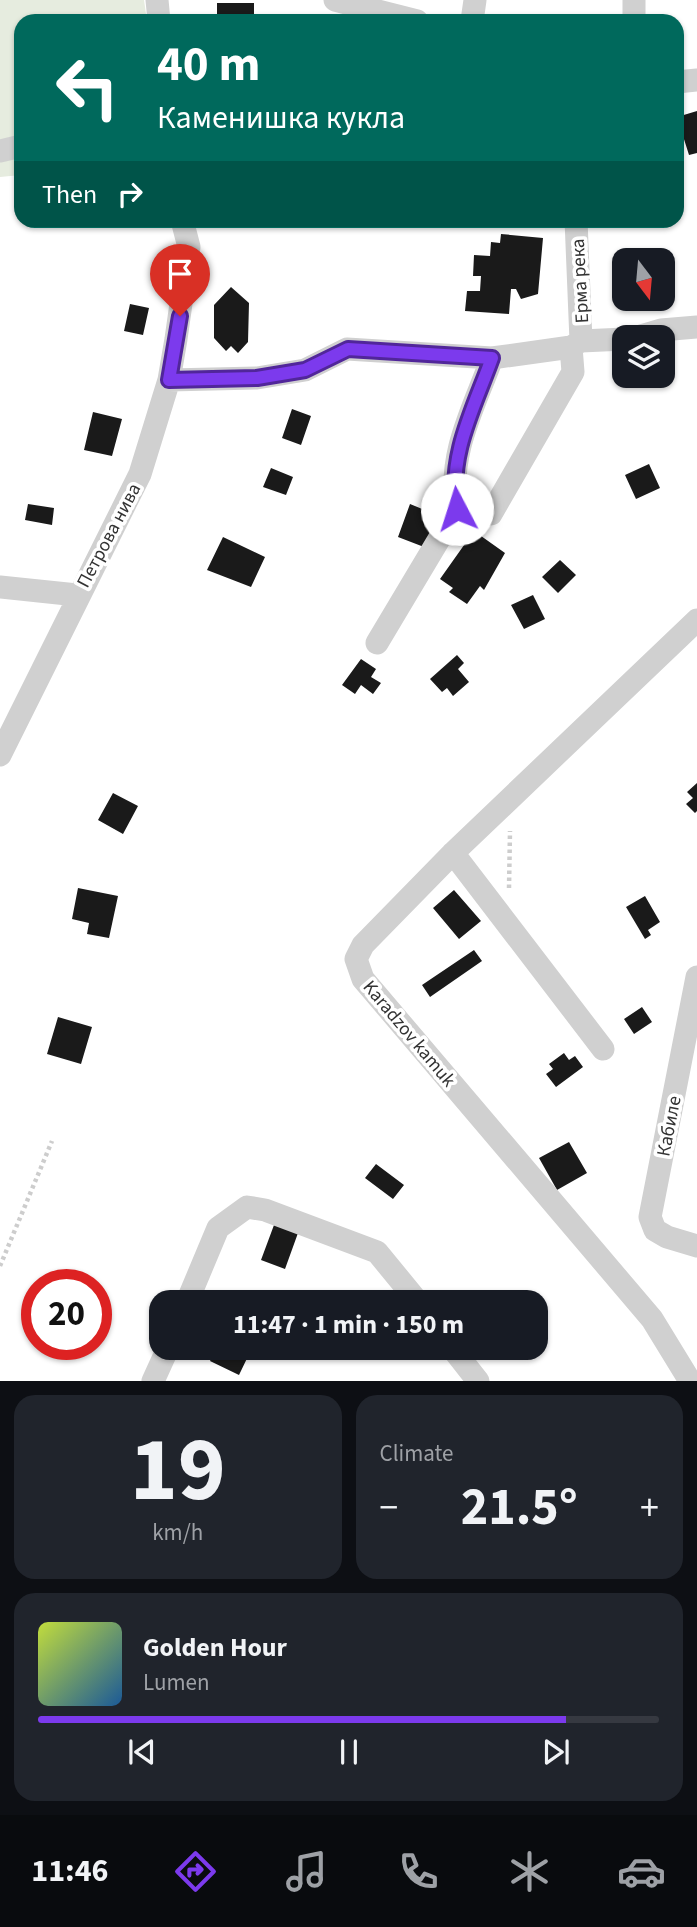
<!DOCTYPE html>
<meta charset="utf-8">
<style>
:root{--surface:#171b24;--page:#20242c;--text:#f1f3f6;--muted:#9ea1a6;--line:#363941;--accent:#7c3aed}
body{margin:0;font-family:"Source Sans 3",sans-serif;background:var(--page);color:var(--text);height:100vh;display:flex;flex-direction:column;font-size:26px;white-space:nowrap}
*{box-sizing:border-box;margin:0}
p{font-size:23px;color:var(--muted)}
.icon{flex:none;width:38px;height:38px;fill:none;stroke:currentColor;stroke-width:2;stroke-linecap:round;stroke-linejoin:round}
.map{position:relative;height:1381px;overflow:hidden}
.details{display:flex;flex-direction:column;gap:14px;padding:14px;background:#0d0f14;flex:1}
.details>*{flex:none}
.banner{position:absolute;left:14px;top:14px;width:670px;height:214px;border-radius:21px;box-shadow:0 2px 5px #0004;background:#00695c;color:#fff;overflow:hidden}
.needle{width:46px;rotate:164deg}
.controls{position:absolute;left:612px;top:248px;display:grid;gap:14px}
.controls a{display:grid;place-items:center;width:63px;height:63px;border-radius:14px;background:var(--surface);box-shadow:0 2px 5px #0004;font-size:35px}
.speed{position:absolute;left:21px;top:1269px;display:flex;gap:14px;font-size:35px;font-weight:700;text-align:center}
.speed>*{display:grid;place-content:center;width:91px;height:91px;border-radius:50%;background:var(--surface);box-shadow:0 2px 5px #0004;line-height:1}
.speed .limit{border:10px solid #d22;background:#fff;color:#111}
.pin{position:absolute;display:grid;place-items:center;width:60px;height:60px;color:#fff;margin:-72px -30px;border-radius:50% 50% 50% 0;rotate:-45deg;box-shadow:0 0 7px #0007}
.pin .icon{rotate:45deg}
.me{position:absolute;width:77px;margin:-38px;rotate:355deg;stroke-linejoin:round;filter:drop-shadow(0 0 5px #0008)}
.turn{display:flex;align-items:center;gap:24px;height:147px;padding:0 28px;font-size:32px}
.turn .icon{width:91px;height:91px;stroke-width:2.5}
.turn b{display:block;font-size:49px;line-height:60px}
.then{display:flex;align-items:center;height:66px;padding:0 28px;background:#0003;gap:14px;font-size:26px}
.big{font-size:52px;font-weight:700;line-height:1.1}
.details .card{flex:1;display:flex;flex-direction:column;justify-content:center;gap:10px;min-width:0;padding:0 24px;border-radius:21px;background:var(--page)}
.details .dial{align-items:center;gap:0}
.dial b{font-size:91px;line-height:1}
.song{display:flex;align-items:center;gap:21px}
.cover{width:84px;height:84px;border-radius:10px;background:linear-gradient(135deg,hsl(70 70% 55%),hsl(210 70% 35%))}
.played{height:7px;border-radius:4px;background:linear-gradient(90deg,var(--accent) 85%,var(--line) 85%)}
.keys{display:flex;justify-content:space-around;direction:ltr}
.heat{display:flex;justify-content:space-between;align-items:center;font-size:38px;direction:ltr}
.details .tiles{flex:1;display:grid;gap:14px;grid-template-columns:1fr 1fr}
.card:last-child{grid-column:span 2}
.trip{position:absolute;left:149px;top:1290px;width:399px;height:70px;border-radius:21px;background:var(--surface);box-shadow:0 2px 5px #0004;font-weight:700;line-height:70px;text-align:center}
.tab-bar{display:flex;height:112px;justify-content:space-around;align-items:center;background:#090b0e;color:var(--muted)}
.tab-bar .icon{width:49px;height:49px}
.tab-bar .selected{color:var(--accent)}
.tab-bar b{font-size:32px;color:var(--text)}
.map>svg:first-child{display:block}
</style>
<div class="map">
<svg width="697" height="1381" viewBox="0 0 697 1381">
<rect width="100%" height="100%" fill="#fff"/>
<path fill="#e6ecdf" d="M0 0H144L147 21H21V175L0 177Z"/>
<path fill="#1a1a1a" d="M217 3H254V21H217Z
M697 111V153L689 155 683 136 677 138V117Z
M501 234 543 238 538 294 521 299 516 289H511L509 314 465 311 467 291H480L481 276H473L474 255 490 256 491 242 500 243Z
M231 287 249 303 248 342 238 353 231 346 226 351 214 338V305Z
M130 304 149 308 143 335 124 331Z
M292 409 311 416 301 445 282 438Z
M93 412 122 419 112 456 84 450Z
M649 464 660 488 636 499 625 475Z
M271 468 293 477 286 495 263 487Z
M28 504 54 508 52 525 25 520Z
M410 504 437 515 424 547 398 537Z
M474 531 505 553 484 590 480 586 467 604 449 592 453 588 440 579Z
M223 537 265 557 251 587 207 570Z
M560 560 576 575 558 593 542 577Z
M533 595 545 619 524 629 511 605Z
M457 655 464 663 458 669 469 682 453 696 447 688 442 692 430 679Z
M361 659 376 669 371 677 381 683 373 694 361 685 355 694 342 685Z
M697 783V811L695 813 686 804 693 798 687 792Z
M113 793 138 806 123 834 98 820Z
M78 888 118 896 109 938 87 934 89 923 72 919Z
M454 890 481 921 459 939 433 908Z
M645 896 660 922 648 930 651 935 645 939 626 907Z
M474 950 482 961 430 997 422 985Z
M642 1007 652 1022 634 1034 624 1019Z
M58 1017 92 1027 81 1064 47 1054Z
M564 1053 569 1060 575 1056 583 1067 556 1087 546 1074 553 1069 549 1064Z
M569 1142 587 1173 557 1190 539 1158Z
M376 1164 404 1185 393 1199 365 1178Z
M274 1225 298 1233 285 1269 261 1260Z
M216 1348H252L239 1375 210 1361Z"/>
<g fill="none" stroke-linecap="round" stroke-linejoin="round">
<path stroke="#cdcdcd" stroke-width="4.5" stroke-dasharray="3.5 3.5" stroke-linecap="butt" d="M509 888 510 831
M0 1266 52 1141"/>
<path stroke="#d0d0d0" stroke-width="23" d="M157 0 159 21
M335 0 417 21
M634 0V21
M472 21 475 0
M677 82 697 80
M0 151 21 146
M576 220 581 341
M634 338 661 330 697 327
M169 380 257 378 305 370 347 349 492 358 571 347 581 341 625 339
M491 514 573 372 571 347
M0 587 77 595
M377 643 457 509C447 455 474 407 492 358
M0 755 140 474 169 380 176 339 189 247 182 220
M453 853 603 1049
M697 977 650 1217 655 1230 667 1237 697 1246
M187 1302 218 1228 247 1207 265 1210 377 1252 418 1302
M452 1348 478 1381
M153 1381 168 1348
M690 1381 652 1319 363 979 356 959 363 945 453 853 697 620"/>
</g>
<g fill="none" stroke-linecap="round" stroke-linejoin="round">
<g stroke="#51269a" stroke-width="18">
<path id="route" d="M180 316 169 380 257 378 305 370 348 349 492 358C474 408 448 455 457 509"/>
</g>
<use href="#route" stroke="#7c3aed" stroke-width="12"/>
</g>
<g text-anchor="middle" stroke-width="7" stroke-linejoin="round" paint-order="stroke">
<g font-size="19" fill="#333" stroke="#fff">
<text transform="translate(579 281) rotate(-93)" y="7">Ерма река</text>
<text transform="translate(108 535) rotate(-62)" y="7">Петрова нива</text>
<text transform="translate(410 1033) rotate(50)" y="7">Karadzov kamuk</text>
<text transform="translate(668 1126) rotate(-79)" y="7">Кабиле</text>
</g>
</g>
</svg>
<div class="controls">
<a><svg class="needle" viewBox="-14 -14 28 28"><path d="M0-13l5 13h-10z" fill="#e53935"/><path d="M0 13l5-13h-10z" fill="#9ea1a6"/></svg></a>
<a><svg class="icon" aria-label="layers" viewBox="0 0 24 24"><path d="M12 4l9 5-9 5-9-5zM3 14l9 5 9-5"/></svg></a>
</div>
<div class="speed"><div class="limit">20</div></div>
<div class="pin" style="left:180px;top:316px;background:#d93025"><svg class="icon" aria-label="arrive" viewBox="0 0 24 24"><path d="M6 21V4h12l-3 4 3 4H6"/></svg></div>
<svg class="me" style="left:457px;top:509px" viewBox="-20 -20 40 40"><circle r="19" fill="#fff"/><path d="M0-13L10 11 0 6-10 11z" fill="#7c3aed"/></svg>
<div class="trip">11:47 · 1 min · 150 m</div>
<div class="banner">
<div class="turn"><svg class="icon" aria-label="left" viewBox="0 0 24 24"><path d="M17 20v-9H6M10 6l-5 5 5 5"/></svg><div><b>40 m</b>Каменишка кукла</div></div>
<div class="then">Then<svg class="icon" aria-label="right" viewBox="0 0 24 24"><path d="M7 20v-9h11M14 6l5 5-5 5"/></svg></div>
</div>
</div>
<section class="details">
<div class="tiles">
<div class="card dial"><b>19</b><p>km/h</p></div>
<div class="card"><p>Climate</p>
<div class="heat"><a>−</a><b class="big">21.5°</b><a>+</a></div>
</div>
<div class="card">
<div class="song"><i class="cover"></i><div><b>Golden Hour</b><p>Lumen</p></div></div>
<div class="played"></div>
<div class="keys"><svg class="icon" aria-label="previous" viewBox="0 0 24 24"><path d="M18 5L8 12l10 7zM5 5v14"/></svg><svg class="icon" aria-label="pause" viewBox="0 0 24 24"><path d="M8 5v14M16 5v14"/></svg><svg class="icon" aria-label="next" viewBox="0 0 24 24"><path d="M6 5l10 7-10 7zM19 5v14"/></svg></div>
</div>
</div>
</section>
<nav class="tab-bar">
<b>11:46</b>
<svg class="icon selected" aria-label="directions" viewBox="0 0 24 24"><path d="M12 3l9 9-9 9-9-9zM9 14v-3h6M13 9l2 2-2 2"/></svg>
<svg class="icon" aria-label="music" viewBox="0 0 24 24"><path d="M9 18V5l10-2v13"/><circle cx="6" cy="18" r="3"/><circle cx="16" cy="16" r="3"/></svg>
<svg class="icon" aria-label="phone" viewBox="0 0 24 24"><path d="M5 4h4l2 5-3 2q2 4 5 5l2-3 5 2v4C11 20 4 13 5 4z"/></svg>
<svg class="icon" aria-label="climate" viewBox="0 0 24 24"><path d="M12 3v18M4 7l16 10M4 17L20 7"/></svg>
<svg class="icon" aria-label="car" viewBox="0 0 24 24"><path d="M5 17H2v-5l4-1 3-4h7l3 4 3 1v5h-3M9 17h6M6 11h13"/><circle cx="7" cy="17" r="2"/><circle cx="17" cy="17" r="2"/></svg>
</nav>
